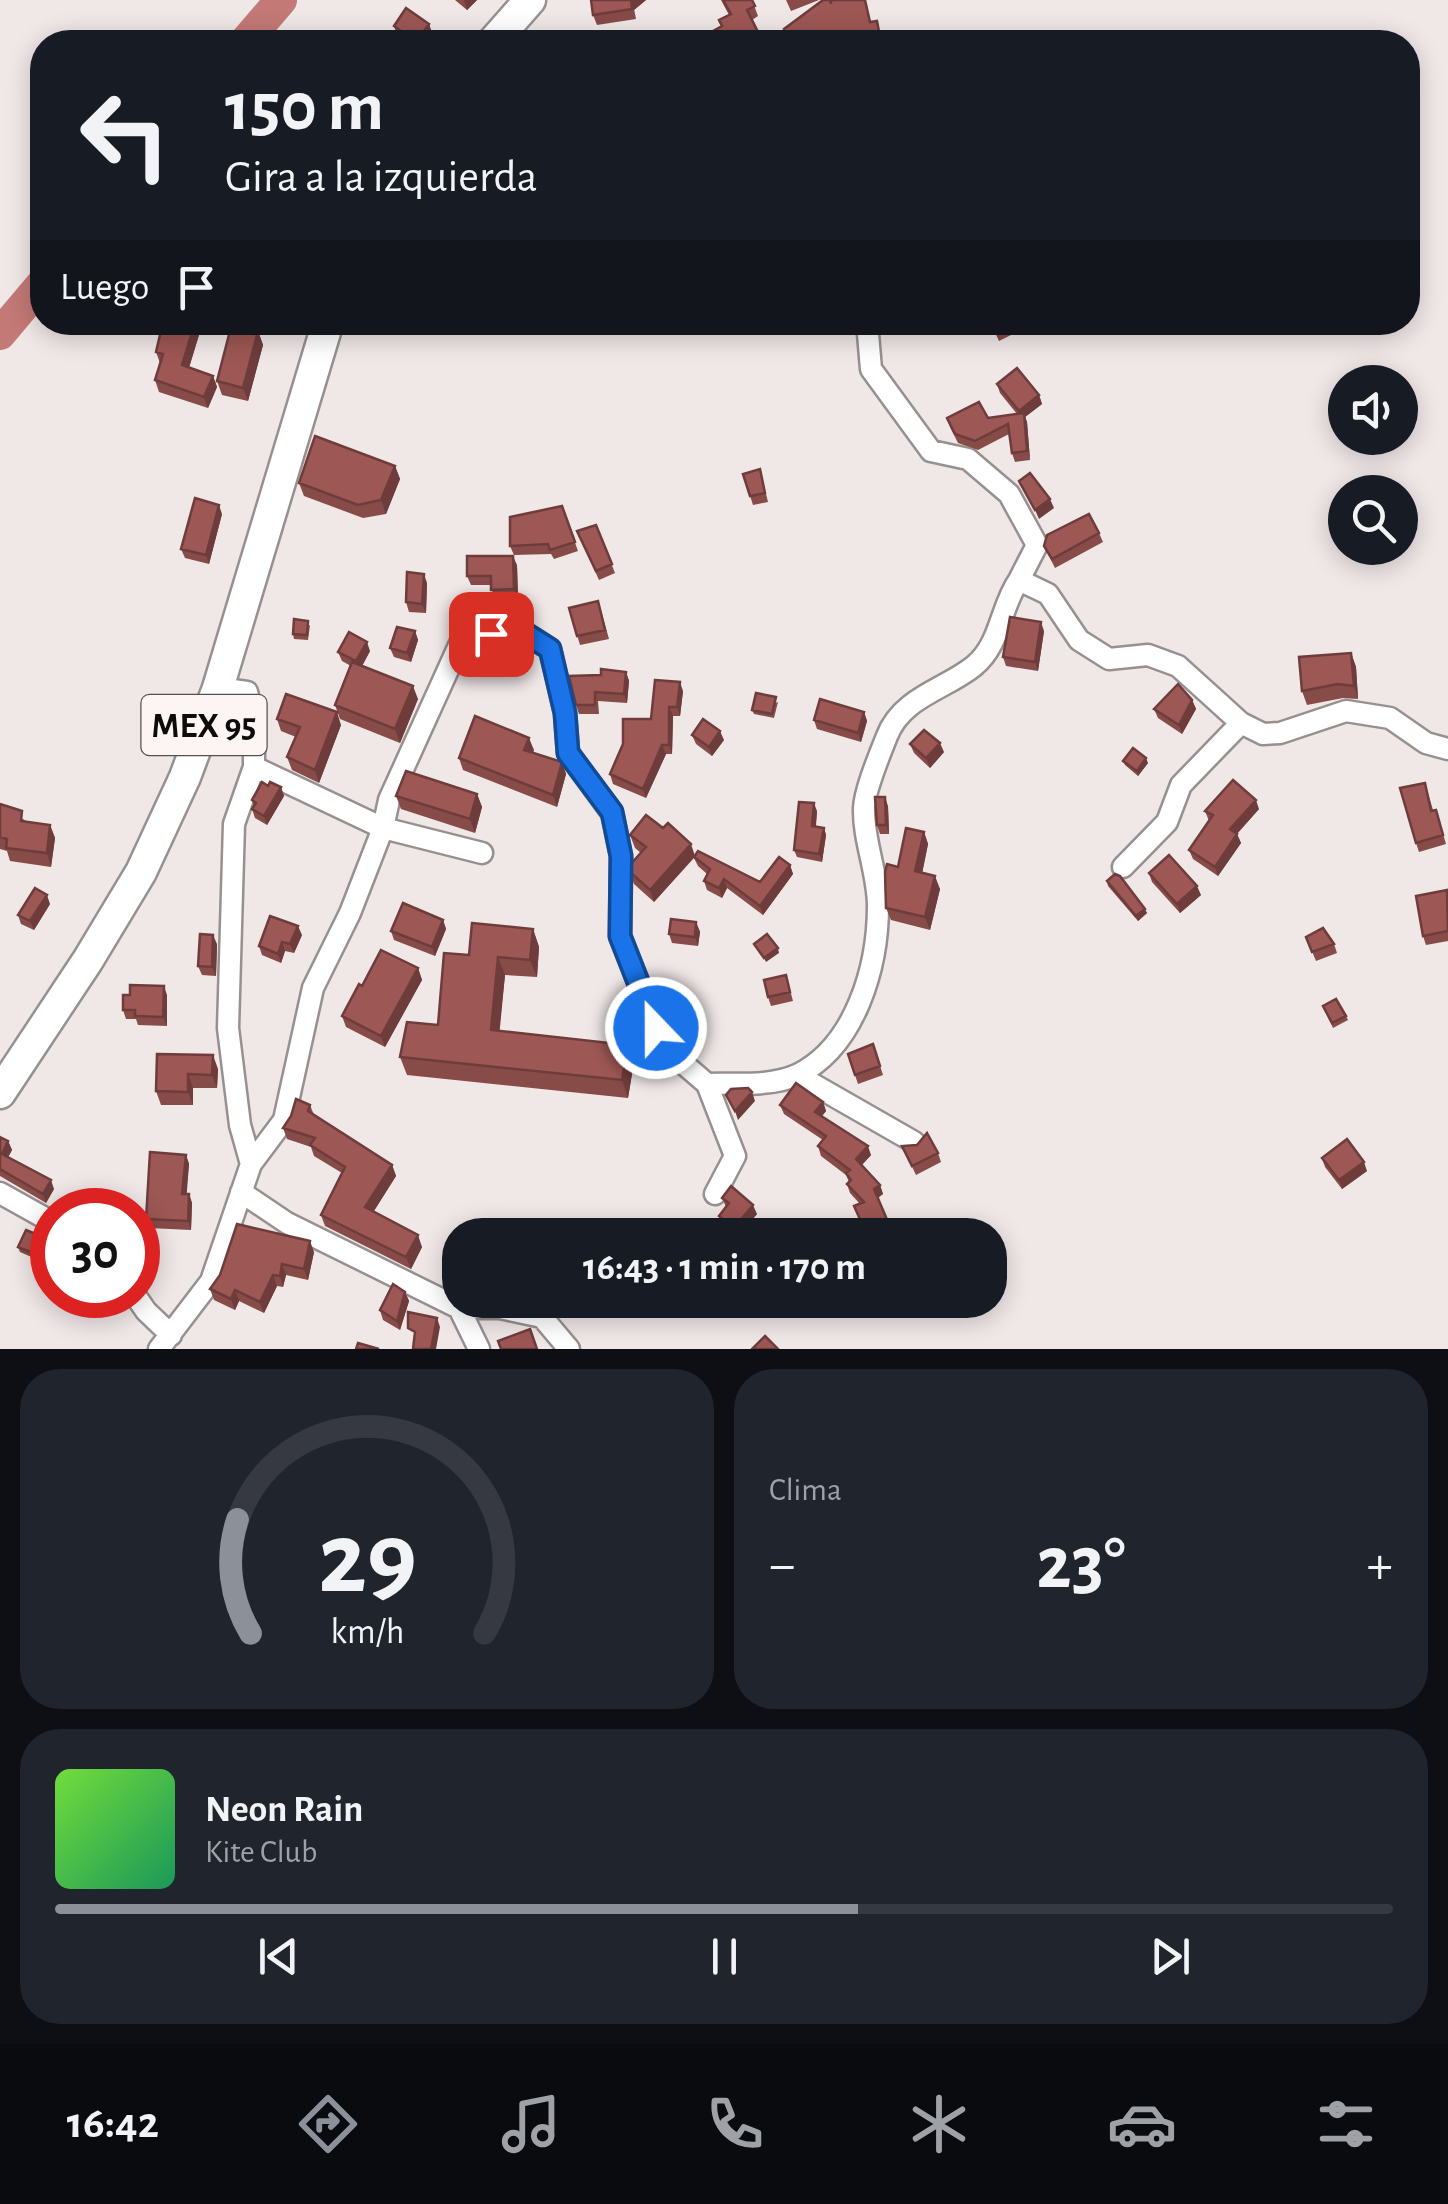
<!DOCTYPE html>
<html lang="es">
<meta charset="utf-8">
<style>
:root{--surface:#171b24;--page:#20242c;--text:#f1f3f6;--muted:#9ea1a6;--line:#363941;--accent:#8c9099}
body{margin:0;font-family:"Alegreya Sans",sans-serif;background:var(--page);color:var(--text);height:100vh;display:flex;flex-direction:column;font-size:38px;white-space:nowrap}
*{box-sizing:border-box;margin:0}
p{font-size:32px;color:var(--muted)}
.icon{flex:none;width:55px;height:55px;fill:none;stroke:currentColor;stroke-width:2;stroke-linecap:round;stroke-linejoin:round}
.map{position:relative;height:1349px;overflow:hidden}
.side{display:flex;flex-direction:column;gap:20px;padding:20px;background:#0d0f14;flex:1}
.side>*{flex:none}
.hud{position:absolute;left:30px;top:30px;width:1390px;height:305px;border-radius:40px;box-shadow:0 5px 25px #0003;background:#171b24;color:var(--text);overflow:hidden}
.buttons{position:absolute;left:1328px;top:365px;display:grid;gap:20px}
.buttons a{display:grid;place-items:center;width:90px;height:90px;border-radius:50%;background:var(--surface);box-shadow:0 5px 25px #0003;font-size:50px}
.speed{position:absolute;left:30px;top:1188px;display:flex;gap:20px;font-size:50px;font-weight:700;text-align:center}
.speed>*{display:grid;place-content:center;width:130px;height:130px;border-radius:50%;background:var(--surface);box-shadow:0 5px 25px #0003;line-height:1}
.speed .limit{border:15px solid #d22;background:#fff;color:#111}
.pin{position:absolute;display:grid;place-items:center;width:85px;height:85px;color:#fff;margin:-42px;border-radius:20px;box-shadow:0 5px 15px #0006}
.me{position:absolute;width:110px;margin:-55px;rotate:338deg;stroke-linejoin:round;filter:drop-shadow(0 0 8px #0008)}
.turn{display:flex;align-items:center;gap:35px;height:210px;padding:0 30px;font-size:45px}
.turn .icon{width:130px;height:130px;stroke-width:2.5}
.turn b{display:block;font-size:70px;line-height:85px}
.then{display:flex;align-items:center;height:95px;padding:0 30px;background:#0003;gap:20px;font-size:38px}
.big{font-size:75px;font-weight:600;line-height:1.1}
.side .tile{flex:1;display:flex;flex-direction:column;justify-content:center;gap:15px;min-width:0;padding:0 35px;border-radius:40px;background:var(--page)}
.side .dial{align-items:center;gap:0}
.dial svg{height:260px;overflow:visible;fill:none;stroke:var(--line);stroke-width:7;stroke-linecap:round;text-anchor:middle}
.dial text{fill:var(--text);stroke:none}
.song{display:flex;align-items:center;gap:30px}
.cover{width:120px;height:120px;border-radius:15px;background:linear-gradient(135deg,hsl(100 70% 55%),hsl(150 70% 35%))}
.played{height:10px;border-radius:5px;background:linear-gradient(90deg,var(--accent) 60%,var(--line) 60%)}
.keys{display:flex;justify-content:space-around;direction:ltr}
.heat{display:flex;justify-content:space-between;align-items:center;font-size:55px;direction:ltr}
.side .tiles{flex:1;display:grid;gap:20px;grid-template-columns:1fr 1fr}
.tile:last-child{grid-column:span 2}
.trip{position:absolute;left:442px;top:1218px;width:565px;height:100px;border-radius:40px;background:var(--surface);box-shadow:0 5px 25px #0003;font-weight:600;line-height:100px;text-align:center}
.tab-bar{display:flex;height:160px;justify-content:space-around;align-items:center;background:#090b0e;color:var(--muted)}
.tab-bar .icon{width:70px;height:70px}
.tab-bar .selected{color:var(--accent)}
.tab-bar b{font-size:45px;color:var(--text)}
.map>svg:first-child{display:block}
</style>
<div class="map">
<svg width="1448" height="1349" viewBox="0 0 1448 1349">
<rect width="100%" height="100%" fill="#f0e7e7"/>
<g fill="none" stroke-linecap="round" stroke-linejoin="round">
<path stroke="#c37975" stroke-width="32" d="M245 42 281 0
M0 334 42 284"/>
<g stroke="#989090" stroke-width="25">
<path id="minor" d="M867 322 871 369 931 451 968 459 1009 494 1037 545 1019 580
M218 688 247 692 254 717V767L234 824 228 1028 240 1125 251 1164
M254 767 383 828 482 853
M1123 867 1167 822 1181 785 1241 723
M797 1075 914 1142
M707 1084 735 1156 715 1194
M241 1192 287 1223 459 1308 479 1349
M0 1193 52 1222
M135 1295 146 1311 171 1335
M459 1308H500L542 1317 569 1349
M159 1349 211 1281 251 1164 284 1120 313 988 350 913 383 828 389 800 462 639 520 630 550 649 565 713 568 753 612 813 621 856 620 936 664 1047 707 1084C736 1083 770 1087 797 1075 856 1046 878 966 878 906 878 873 863 840 864 808 865 789 880 754 887 736 902 697 946 689 974 666 1001 644 1000 607 1019 580L1048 594 1079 640 1109 659 1148 655 1178 666 1241 723 1263 734 1280 733 1346 711 1390 718 1426 743 1448 749"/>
</g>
<g stroke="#989090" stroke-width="35">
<path id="primary" d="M493 42 530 0
M0 1093 88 960 141 872 185 777 218 688 328 322"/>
</g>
<use href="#minor" stroke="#fff" stroke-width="20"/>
<use href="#primary" stroke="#fff" stroke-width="30"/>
</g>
<path fill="#874b48" d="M455 0H477L467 10Z
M591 0H646L634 10 636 19 597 25 593 15Z
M721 0H752L758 16 752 20 763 42H706L704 36 721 27 719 20 729 15Z
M786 0H819L791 11Z
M429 24 432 33 426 42H408L397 35 394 26Z
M163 322H201L202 325 189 368 213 376 217 387 208 408 159 392 155 380 160 363 156 352Z
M990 322H1018L1021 330 999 341Z
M258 331 263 345 248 401 222 395 217 381Z
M997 384 1039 395 1042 404 1025 417 1027 422 1030 460 1015 462 1012 453 1009 434 978 450 958 443 950 427 947 418H988L1017 414 1000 393Z
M395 466 400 479 386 514 363 518 304 496 299 483Z
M760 469 768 502 753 505 743 474Z
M562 506 578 551 554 559 551 554 514 555 510 546Z
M222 514 209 564 185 558 181 549Z
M596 525 615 573 599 580 577 531Z
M1099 533 1103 542 1055 568 1044 546Z
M517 565 518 598 494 599 491 585H471L467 576Z
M427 583 426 613 409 612 406 602Z
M569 608 601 610 609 639 580 645Z
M310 625 308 640 294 639 293 634Z
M415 631 418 640 411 662 394 657 390 648Z
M1044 631 1038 671 1006 666 1003 657Z
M370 651 362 666 418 699 400 743 340 719 335 705 351 666 342 661 338 652Z
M1351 653 1356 667 1358 699 1343 698 1307 705 1302 691Z
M626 672 629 681 627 703 598 701 599 714H579L576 705 601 675Z
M683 691 680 716H673L672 754H666L646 798 613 784 610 774 651 719Z
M1192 700 1196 709 1182 734 1158 718 1154 709Z
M778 702 774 718 754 714 752 710Z
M864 712 867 721 861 742 817 729 814 720Z
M277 719 341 725 319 783 292 770 287 757 296 737 281 731Z
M692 735 724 740 712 756 696 744Z
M910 744 944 752 930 768 914 753Z
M534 750 533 752 562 762 566 774 557 807 463 770 459 758Z
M1123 761 1148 763 1138 776 1125 765Z
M1425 783 1433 810H1436L1446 844 1419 852 1416 843Z
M281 787 284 796 267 825 255 818 252 809 254 806 252 800Z
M477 794 482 807 475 833 401 809 396 796Z
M0 804 26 821 50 825 55 838 51 867 10 861 7 851 0 849Z
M888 806 889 834H880L877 825Z
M1259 809 1237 834 1241 843 1218 876 1193 859 1189 850 1209 821 1205 811Z
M817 811 816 826 824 828 826 835 822 862 797 857 794 850Z
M663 828 695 856 760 882 790 865 793 874 763 915 727 888 722 898 707 890 704 881 707 874 698 866 694 858 654 902 634 884 630 872 641 853 635 848 630 835Z
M924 832 928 844 922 873 940 889 930 930 891 920 886 908 898 867Z
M1149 873 1201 895 1180 913 1152 882Z
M1107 881 1147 913 1138 921 1108 886Z
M1448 894V941L1426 945 1423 936Z
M50 904 34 930 21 924 18 915Z
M443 920 446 929 435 956 394 940 391 931Z
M696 922 700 932 698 946 672 943 669 934Z
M533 929 539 947 537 977 505 975 499 1031 634 1062 628 1098 407 1075 400 1057 438 1025 469 955Z
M302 935 294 953 285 951 281 963 262 955 259 946Z
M1306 937 1334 944 1337 953 1316 961Z
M217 944 216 976 202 975 198 966Z
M418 968 422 980 385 1047 346 1027 342 1016 362 986Z
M786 975 793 1001 771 1006 768 997Z
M167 995V1026L138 1025 136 1019H126L123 1010Z
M1323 1006 1346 1016 1348 1020 1333 1028Z
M873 1044 883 1075 858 1084 848 1054Z
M157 1054 218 1069 217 1088H193V1105H161L156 1091Z
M823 1102 826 1111 822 1116 871 1155 862 1165 880 1185 883 1194 878 1197 893 1235 884 1228 866 1235 854 1206 860 1204 850 1193 847 1184 849 1182 846 1175 821 1156 818 1146 823 1140 784 1114 780 1105Z
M310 1105 314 1115 392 1165 396 1176 373 1212 422 1247 411 1269 325 1226 321 1215 342 1173 314 1156 311 1147 287 1139 283 1128Z
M0 1137 8 1141 12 1150 8 1157 54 1189 46 1203 0 1176Z
M902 1146 938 1153 941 1162 916 1175Z
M186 1155 189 1164 186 1194H189L192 1203 191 1230 149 1228 146 1219Z
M1322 1158 1367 1171 1342 1189 1325 1167Z
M722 1198 757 1214 739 1235H735L722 1225 719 1216 726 1207Z
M43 1237 44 1242 36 1259 20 1252 18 1247Z
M314 1252 308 1280 286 1275 283 1287 277 1286 264 1313 239 1301 235 1310 214 1300 210 1289Z
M405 1292 409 1301 400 1330 383 1320 380 1310Z
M559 1300H582V1306L561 1305Z"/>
<path fill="#6e3d3b" d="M464 0H477L467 10Z
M631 0H646L634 10 636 19Z
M429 24 432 33 426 42H417Z
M808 34 811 42H796Z
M195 322H201L202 325 186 377 182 365Z
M258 331 263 345 248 401 243 388Z
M213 376 217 387 208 408 204 397Z
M1039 395 1042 404 1025 417 1027 422 1030 460 1019 411Z
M395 466 400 479 386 514 381 500Z
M1050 499 1054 508 1039 519 1035 510Z
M219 505 222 514 209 564 206 555Z
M513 556 517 565 518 598 514 589Z
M424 574 427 583 426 613 422 604Z
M1041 622 1044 631 1038 671 1035 662Z
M415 631 418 640 411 662 407 653Z
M367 642 370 651 360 670 356 661Z
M1351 653 1356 667 1358 699 1354 686Z
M626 672 629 681 627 703 624 694Z
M680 682 683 691 680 716 677 707Z
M413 686 418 699 400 743 395 729Z
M1192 700 1196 709 1182 734 1179 725Z
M669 707 673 716 672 754 669 745Z
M337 712 341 725 319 783 315 770Z
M864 712 867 721 861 742 858 733Z
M720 731 724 740 712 756 709 747Z
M529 738 534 750 529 762 524 750Z
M940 743 944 752 930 768 926 758Z
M662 745 666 754 646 798 643 789Z
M1146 758 1148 763 1138 776 1137 771Z
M562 762 566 774 557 807 553 795Z
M281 787 284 796 267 825 264 816Z
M477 794 482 807 475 833 470 819Z
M885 797 888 806 889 834 886 825Z
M1256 800 1259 809 1233 838 1230 829Z
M814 803 817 811 815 833 812 826Z
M50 825 55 838 51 867 47 853Z
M824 828 826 835 822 862 819 854Z
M924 832 928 844 920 884 915 871Z
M1237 834 1241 843 1218 876 1215 867Z
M691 844 695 856 654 902 650 890Z
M790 865 793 874 763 915 760 906Z
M935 876 940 889 930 930 925 917Z
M724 879 727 888 722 898 719 888Z
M1197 886 1201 895 1180 913 1177 904Z
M47 895 50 904 34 930 30 921Z
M1145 909 1147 913 1138 921 1136 916Z
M443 920 446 929 435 956 432 947Z
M696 922 700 932 698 946 695 937Z
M298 926 302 935 294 953 290 944Z
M533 929 539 947 537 977 530 960Z
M213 935 217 944 216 976 212 967Z
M282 942 285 951 281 963 278 954Z
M778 948 779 953 766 962 764 958Z
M498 957 505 975 498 1048 491 1030Z
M418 968 422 980 385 1047 381 1036Z
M164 986 167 995V1026L163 1017Z
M628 1045 634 1062 628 1098 622 1080Z
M213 1055 218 1069 217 1088 212 1075Z
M188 1074 193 1088V1105L188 1092Z
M752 1092 755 1101 738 1120 735 1111Z
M823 1102 826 1111 818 1121 815 1112Z
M8 1141 12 1150 5 1163 2 1154Z
M868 1146 871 1155 859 1168 856 1159Z
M186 1155 189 1164 186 1203 182 1194Z
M1364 1162 1367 1171 1342 1189 1339 1180Z
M392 1165 396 1176 369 1219 365 1207Z
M51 1180 54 1189 46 1203 43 1194Z
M880 1185 883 1194 878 1198 874 1189Z
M189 1194 192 1203 191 1230 188 1221Z
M753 1205 757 1214 739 1235H737L734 1228Z
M418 1235 422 1247 411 1269 406 1257Z
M43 1237 44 1242 36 1259 35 1254Z
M310 1241 314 1252 308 1280 304 1269Z
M282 1264 286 1275 283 1287 280 1276Z
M273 1275 277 1286 264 1313 260 1302Z
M235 1290 239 1301 235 1310 231 1299Z
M405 1292 409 1301 400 1330 397 1321Z
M437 1318 440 1327 436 1349H431Z"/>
<path fill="#9d5754" stroke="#6e3d3b" stroke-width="2.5" d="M591 0H631L632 9 593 15Z
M723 0H752L755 6 747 10 760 36 748 42H735L734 40 728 42H707L704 36 722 26 719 20 731 14Z
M823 0H830L831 4V0H865L870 22 877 21 881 42H809L808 34 794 42 784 29Z
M406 8 429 24 416 42 394 26Z
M163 322H195L182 365 213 376 204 397 155 380 163 354 156 352Z
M990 322H1014L996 332Z
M232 323 258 331 243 388 217 381Z
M1017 368 1039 395 1019 411 997 384Z
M979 402 988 418 1024 413 1027 451 1012 453 1008 424 975 441 955 434 947 418Z
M315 436 395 466 381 500 358 505 299 483Z
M760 469 765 493 750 496 743 474Z
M1030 473 1050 499 1035 510 1019 481Z
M195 498 219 505 206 555 181 549Z
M562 506 575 542 550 550 548 544 510 546V517Z
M1089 514 1099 533 1052 559 1044 546 1047 535Z
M596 525 612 564 596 571 577 531Z
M467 556H513L514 589 491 590V576H467Z
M407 572 424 574 422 604 406 602Z
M598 601 605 630 577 636 569 608Z
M1010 617 1041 622 1035 662 1003 657Z
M294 619 308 621 307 635 293 634Z
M397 627 415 631 407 653 390 648Z
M349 632 367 642 356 661 338 652Z
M1351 653 1354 686 1338 684 1302 691 1299 657Z
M352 662 413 686 395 729 335 705Z
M601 669 626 672 624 694 595 692V705H576L569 676 601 675Z
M655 680 680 682 677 707H669V745H662L643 789 610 774 623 744V719H651Z
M1178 684 1192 700 1179 725 1154 709Z
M756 693 776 697 772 714 752 710Z
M286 694 337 712 315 770 287 757 300 727 277 719Z
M820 699 864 712 858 733 814 720Z
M475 716 529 738 524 750 562 762 553 795 459 758Z
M703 719 720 731 709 747 692 735Z
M924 730 940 743 926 758 910 744Z
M1133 748 1146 758 1137 771 1123 761Z
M406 771 477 794 470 819 396 796Z
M1233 780 1256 800 1230 829 1237 834 1215 867 1189 850 1213 815 1205 811Z
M262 782 268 786 270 782 281 787 264 816 252 809 256 803 252 800Z
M1425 783 1431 811 1436 810 1443 835 1416 843 1400 788Z
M875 797H885L886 825H877Z
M799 802 814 803 812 826 824 828 819 854 794 850Z
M0 804 22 811 21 821 50 825 47 853 6 848 7 839 0 837Z
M646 815 663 828 668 823 691 844 650 890 630 872V865L646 847 630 835Z
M906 828 924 832 915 871 935 876 925 917 886 908 885 872 887 864 898 867Z
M698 851 760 882 779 857 790 865 760 906 724 879 719 888 704 881 710 869 694 857Z
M1169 855 1197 886 1177 904 1149 873Z
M1115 874 1120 876 1145 909 1136 916 1107 881Z
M35 888 47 895 30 921 18 915Z
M1447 890 1448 931 1423 936 1416 896Z
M403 903 443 920 432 947 391 931Z
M270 916 298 926 290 944 282 942 278 954 259 946Z
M671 919 696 922 695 937 669 934Z
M472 923 533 929 530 960 498 957 491 1030 628 1045 622 1080 400 1057 407 1022 438 1025 444 953 469 955Z
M1323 928 1334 944 1312 952 1306 937Z
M200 934 213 935 212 967 198 966Z
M767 934 778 948 764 958 754 944Z
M381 950 418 968 381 1036 342 1016 359 984 362 986Z
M786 975 790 992 768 997 764 980Z
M130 985 164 986 163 1017 135 1016V1010H123V995H130Z
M1336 999 1346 1016 1332 1023 1323 1006Z
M873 1044 880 1066 855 1075 848 1054Z
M157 1054 213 1055 212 1075 188 1074V1092L156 1091Z
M796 1083 823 1102 815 1112 868 1146 856 1159 880 1185 874 1189 891 1229 880 1219 863 1226 854 1206 864 1202 847 1184 851 1180 846 1173 850 1170 818 1146 826 1136 780 1105Z
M748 1088 752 1092 735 1111 726 1095 731 1089Z
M296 1099 310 1105 308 1111 392 1165 365 1207 418 1235 406 1257 321 1215 345 1167 310 1145 315 1138 283 1128 291 1116Z
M927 1133 938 1153 912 1166 902 1146 917 1145Z
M0 1137 8 1141 2 1154 51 1180 43 1194 0 1169Z
M1347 1139 1364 1162 1339 1180 1322 1158Z
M150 1152 186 1155 182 1194H189L188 1221 146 1219Z
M731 1186 753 1205 734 1228 719 1216 729 1203 722 1198Z
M237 1224 310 1241 304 1269 282 1264 280 1276 273 1275 260 1302 235 1290 231 1299 210 1289 220 1275Z
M26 1230 43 1237 35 1254 18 1247Z
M393 1284 405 1292 397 1321 380 1310Z
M408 1312 437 1318 431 1349H413L415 1332 408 1328Z
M530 1329 537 1349H501L498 1341Z
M765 1336 778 1349H752Z
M358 1343 379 1349H356Z"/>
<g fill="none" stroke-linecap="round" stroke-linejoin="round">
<g stroke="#114b97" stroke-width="25">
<path id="route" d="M491 634 520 630 550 649 565 713 568 753 612 812 621 856 620 936 656 1028"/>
</g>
<use href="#route" stroke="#1a73e8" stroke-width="18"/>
</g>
<g text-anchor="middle" stroke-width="10" stroke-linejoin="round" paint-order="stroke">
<rect fill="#fdf5f4" stroke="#565151" stroke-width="2.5" x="141.5" y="695" width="125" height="60" rx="8"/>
<g font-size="35" font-weight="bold" fill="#0e0b0b">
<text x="204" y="737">MEX 95</text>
</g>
</g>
</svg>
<div class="buttons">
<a><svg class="icon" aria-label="sound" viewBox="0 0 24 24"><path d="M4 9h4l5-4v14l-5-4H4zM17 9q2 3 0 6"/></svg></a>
<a><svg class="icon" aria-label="search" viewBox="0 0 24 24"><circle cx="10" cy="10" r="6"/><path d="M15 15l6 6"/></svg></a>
</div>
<div class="speed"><div class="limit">30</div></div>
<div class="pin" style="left:491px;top:634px;background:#d93025"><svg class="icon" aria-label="arrive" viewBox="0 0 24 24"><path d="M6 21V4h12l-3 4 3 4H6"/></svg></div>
<svg class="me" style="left:656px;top:1028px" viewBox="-20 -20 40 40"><circle r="17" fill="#1a73e8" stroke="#fff" stroke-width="3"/><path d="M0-11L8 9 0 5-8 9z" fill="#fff"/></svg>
<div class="trip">16:43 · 1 min · 170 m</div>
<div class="hud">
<div class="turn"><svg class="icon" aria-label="left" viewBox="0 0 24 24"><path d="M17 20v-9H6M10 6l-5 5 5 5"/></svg><div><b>150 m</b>Gira a la izquierda</div></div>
<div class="then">Luego<svg class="icon" aria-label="arrive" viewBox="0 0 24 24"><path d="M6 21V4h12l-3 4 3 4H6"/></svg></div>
</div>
</div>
<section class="side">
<div class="tiles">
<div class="tile dial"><svg viewBox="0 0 100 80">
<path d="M14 69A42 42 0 1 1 86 69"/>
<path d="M14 69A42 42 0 0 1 10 34" stroke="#8c9099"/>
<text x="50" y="56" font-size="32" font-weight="700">29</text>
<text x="50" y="72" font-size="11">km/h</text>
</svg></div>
<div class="tile"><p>Clima</p>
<div class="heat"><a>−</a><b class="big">23°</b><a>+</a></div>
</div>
<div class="tile">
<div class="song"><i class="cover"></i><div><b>Neon Rain</b><p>Kite Club</p></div></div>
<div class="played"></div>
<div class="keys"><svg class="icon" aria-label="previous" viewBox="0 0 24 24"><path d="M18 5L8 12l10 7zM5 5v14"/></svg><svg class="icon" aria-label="pause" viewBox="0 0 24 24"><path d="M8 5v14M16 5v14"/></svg><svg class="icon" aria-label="next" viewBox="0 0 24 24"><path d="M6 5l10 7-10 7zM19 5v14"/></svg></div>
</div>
</div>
</section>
<nav class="tab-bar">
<b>16:42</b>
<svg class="icon selected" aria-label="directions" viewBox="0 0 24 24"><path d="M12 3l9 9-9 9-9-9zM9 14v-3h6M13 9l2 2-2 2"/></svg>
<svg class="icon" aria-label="music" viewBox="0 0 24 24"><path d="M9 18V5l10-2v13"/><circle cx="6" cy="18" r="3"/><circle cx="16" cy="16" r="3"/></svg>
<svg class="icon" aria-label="phone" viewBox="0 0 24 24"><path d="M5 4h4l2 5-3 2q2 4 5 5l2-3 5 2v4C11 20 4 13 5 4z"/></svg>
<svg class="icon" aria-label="climate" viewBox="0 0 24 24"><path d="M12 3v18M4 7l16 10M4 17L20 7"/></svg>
<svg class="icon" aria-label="car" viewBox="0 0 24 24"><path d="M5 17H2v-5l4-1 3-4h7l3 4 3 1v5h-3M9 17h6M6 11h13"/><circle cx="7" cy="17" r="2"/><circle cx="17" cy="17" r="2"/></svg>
<svg class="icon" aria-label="filters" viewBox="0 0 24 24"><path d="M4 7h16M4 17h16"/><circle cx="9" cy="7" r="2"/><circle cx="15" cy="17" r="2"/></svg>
</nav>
